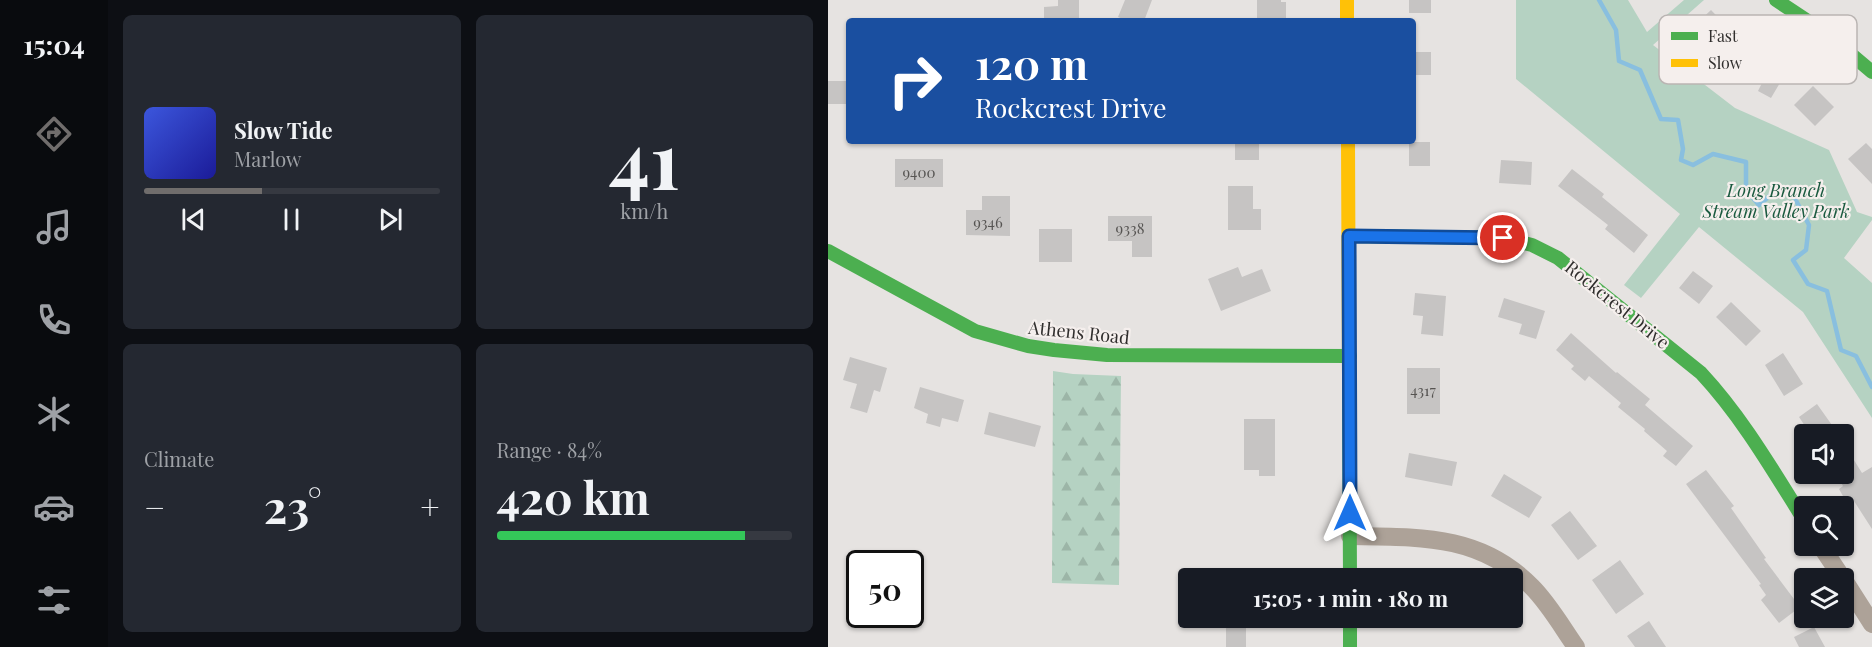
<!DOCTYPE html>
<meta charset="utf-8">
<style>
:root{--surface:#171b24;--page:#242831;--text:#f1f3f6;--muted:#9ea1a6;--line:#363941;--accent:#706d6c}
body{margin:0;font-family:"Playfair Display",serif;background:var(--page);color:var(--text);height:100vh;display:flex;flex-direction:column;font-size:22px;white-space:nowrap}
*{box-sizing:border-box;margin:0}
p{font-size:20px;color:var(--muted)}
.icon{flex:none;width:33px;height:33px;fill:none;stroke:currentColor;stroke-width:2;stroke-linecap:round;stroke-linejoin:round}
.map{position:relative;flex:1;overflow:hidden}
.drawer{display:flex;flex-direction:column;gap:15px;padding:15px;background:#0d0f14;width:720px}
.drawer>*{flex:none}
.hud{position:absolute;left:18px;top:18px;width:570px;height:126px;border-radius:6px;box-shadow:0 2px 4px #0004;background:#1a4fa0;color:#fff;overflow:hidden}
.tools{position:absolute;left:966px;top:424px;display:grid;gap:12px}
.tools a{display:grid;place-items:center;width:60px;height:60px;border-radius:6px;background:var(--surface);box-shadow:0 2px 4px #0004;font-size:30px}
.speed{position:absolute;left:18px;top:550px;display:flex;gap:12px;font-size:30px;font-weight:700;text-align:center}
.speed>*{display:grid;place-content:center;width:78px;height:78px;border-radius:50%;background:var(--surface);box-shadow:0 2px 4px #0004;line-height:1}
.speed .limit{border:3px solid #111;border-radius:9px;background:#fff;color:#111}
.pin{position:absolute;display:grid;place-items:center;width:51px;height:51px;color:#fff;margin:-26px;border:3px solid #fff;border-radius:50%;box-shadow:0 2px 6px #0007}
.me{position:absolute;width:66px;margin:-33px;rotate:0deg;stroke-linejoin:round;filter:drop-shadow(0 0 4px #0008)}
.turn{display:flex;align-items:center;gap:21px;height:126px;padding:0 30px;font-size:27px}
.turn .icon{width:78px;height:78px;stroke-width:2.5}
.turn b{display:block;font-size:42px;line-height:51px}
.big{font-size:45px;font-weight:700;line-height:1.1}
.drawer .widget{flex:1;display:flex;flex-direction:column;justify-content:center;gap:9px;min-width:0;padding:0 21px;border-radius:9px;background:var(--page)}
.drawer .dial{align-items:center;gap:0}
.dial b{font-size:78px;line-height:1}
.song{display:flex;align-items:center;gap:18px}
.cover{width:72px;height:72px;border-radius:9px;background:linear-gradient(135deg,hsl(230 70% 55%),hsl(240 70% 35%))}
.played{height:6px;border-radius:3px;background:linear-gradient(90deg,var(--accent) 40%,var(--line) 40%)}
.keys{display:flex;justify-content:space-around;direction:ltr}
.heat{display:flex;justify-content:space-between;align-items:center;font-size:33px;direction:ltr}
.charge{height:9px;border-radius:4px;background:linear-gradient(90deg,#34c759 84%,var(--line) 0)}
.drawer .tiles{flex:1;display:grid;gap:15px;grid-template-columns:repeat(2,1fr)}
.trip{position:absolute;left:350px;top:568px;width:345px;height:60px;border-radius:6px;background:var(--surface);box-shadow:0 2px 4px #0004;font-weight:700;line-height:60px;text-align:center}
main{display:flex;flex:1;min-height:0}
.menu{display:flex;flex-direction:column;width:108px;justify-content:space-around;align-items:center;background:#090b0e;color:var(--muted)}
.menu .icon{width:42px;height:42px}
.menu .active{color:var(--accent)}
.menu b{font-size:27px;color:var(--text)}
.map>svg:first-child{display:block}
</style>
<main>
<nav class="menu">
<b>15:04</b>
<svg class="icon active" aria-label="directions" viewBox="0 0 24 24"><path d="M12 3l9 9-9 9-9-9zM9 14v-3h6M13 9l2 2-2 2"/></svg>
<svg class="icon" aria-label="music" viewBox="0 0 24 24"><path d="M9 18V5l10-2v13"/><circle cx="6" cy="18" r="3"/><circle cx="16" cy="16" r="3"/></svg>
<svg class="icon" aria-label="phone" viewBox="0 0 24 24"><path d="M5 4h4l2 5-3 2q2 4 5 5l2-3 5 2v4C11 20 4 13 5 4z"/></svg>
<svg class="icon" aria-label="climate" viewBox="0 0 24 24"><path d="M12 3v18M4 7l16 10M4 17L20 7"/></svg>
<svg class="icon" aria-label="car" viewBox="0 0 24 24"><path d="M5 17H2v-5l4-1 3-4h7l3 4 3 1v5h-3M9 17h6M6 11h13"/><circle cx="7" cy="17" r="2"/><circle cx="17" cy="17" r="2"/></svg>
<svg class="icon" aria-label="filters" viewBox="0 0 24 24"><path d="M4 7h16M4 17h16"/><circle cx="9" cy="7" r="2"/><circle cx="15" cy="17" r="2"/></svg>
</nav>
<section class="drawer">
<div class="tiles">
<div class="widget">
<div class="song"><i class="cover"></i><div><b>Slow Tide</b><p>Marlow</p></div></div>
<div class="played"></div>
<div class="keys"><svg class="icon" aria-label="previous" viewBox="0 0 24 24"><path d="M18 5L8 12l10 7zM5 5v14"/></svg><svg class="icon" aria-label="pause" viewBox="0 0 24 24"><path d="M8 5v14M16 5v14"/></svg><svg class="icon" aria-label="next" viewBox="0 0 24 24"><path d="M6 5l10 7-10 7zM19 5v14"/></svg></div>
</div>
<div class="widget dial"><b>41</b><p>km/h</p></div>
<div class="widget"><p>Climate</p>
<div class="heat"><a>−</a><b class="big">23°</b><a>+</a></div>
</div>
<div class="widget"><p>Range · 84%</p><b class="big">420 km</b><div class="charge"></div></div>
</div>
</section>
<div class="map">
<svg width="1044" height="647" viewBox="0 0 1044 647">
<defs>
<pattern id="forest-firs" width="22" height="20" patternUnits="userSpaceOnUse" patternTransform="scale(1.5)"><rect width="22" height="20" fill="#b5d2c2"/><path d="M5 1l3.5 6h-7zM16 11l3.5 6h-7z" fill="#9cb5a7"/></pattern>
</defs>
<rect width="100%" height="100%" fill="#e6e3e1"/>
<path fill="#b5d2c2" d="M688 0H800L819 32 856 0H876L825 45 907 108 1001 150 1029 212 1044 217V220L1016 258 1044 283V418L975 312 871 227 813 298 796 285 852 214 688 79Z"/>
<path fill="url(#forest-firs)" d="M225 371 245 374 293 376 291 585 224 583Z"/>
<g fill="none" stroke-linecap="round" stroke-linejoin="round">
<path stroke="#89bfdf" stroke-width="4.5" d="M771 0 788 30 791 61 812 70 833 119 850 120 855 149 853 160 865 165 885 154 918 162V190L931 205 945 193 963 191 981 225 978 250 965 260 980 284 999 291 1013 350 1028 356 1044 387"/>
</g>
<path fill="#c6c4c3" d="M230 0H251V21H216V7L230 6Z
M297 0H324L316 21H300L290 17Z
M429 0H453V2H458V21H429Z
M581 0H603V13H581Z
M883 10 909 37 892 54 865 27Z
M922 48 960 69 943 98 930 91 934 83 910 70Z
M585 52H603V75H585Z
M0 81H21V104H0Z
M985 86 1006 107 987 126 966 105Z
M407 141H431V160H407Z
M581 142H602V166H581Z
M1038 143 1044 149V184L1020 159Z
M67 159H115V187H67Z
M673 160 704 162 703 185 671 183Z
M744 169 776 194 774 197 820 235 806 253 777 229 780 225 730 186Z
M400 186H425V209H433V230H400Z
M154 196H182V236L138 235V210H154Z
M280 216H324V257H304V241H280Z
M211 229H244V262H211Z
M410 267 414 277 434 269 443 291 393 311 380 279Z
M865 271 885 286 871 304 851 288Z
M587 293 618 296 615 336 593 334 595 316 585 315Z
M676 298 717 311 708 339 691 334 694 324 670 317Z
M903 302 933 331 918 346 888 317Z
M743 333 788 373 789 372 822 399 817 405 865 446 848 466 835 456 839 451 816 431 817 429 790 407 793 403 761 376 757 381 743 369 746 366 728 350Z
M955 353 975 384 956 396 937 365Z
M22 357 59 368 52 392 46 390 39 413 22 408 29 384 15 380Z
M579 368H612V414H579Z
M92 387 136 400 130 422 114 418 112 427 98 423 100 414 86 408Z
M989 404 1011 435H983L971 417Z
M161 412 213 426 207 447 156 434Z
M416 419H447V476H431V470H416Z
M1016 444 1034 473 1044 467V529L1026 501 1020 505 1011 489 1015 486 1008 474H1016Z
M581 453 629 462 624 486 577 477Z
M878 470 906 506 903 508 938 558 936 559 972 607 951 623 933 600 938 595 931 585 933 584 858 484Z
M676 474 714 497 701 518 663 496Z
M742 511 769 546 750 560 723 525Z
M792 560 816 594 788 614 764 580Z
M398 618H418V647H398Z
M821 621 838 647H807L799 636Z
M986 627 997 647H971L966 637Z"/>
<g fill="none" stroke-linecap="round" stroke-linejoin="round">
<path stroke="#ada298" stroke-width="18" d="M522 536C590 537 653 534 704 587 721 604 734 627 748 647
M993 546 1015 579
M1016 580 1044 624"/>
<path stroke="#4caf50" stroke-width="14" d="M948 0 998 33 1044 72
M521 236 675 238 704 245 730 258 873 373C914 417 944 469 976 520
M0 251 147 331 200 346 226 350 279 355 522 356
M521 376 522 579
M522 618V647"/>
<path stroke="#ffc107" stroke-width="14" d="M519 0V21
M520 141 521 376"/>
</g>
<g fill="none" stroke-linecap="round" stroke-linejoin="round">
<g stroke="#114b97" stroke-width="15">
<path id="route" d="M522 513 521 236 675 238"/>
</g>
<use href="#route" stroke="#1a73e8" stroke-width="10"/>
</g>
<g text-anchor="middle" stroke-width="4.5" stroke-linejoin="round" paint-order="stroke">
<g font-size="15" fill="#565452">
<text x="91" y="178">9400</text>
<text x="160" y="228">9346</text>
<text x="302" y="234">9338</text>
<text x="595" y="396">4317</text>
</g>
<g font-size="18" font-style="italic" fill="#1a5a3f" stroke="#f5efed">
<text x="948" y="197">Long Branch<tspan x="948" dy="21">Stream Valley Park</tspan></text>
</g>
<g font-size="18" fill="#302e2d" stroke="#f5efed">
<text transform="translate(789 305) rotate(39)" y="6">Rockcrest Drive</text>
<text transform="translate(251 333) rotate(6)" y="6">Athens Road</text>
</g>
</g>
<rect x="831" y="15" width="198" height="69" rx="9" fill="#f5efed" stroke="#bab5b3" stroke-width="1.5"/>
<rect x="843" y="32" width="27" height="8" fill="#4caf50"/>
<rect x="843" y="59" width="27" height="8" fill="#ffc107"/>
<g font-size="16" fill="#302e2d">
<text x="880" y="42">Fast</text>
<text x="880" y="69">Slow</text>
</g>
</svg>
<div class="tools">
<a><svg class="icon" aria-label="sound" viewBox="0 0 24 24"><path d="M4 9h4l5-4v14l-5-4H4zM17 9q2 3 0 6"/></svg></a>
<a><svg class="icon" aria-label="search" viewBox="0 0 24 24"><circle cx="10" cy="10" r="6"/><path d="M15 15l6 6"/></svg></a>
<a><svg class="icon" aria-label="layers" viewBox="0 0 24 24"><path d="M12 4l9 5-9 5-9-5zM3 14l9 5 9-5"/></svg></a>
</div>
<div class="speed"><div class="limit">50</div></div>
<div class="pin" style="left:675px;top:238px;background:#d93025"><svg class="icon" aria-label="arrive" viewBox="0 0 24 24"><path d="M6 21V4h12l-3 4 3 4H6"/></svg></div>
<svg class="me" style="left:522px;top:513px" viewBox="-20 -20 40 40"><path d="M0-17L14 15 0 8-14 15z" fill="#1a73e8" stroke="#fff" stroke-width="4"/></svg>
<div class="trip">15:05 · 1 min · 180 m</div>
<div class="hud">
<div class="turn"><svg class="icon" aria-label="right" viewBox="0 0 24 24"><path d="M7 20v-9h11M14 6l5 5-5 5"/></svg><div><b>120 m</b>Rockcrest Drive</div></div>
</div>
</div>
</main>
